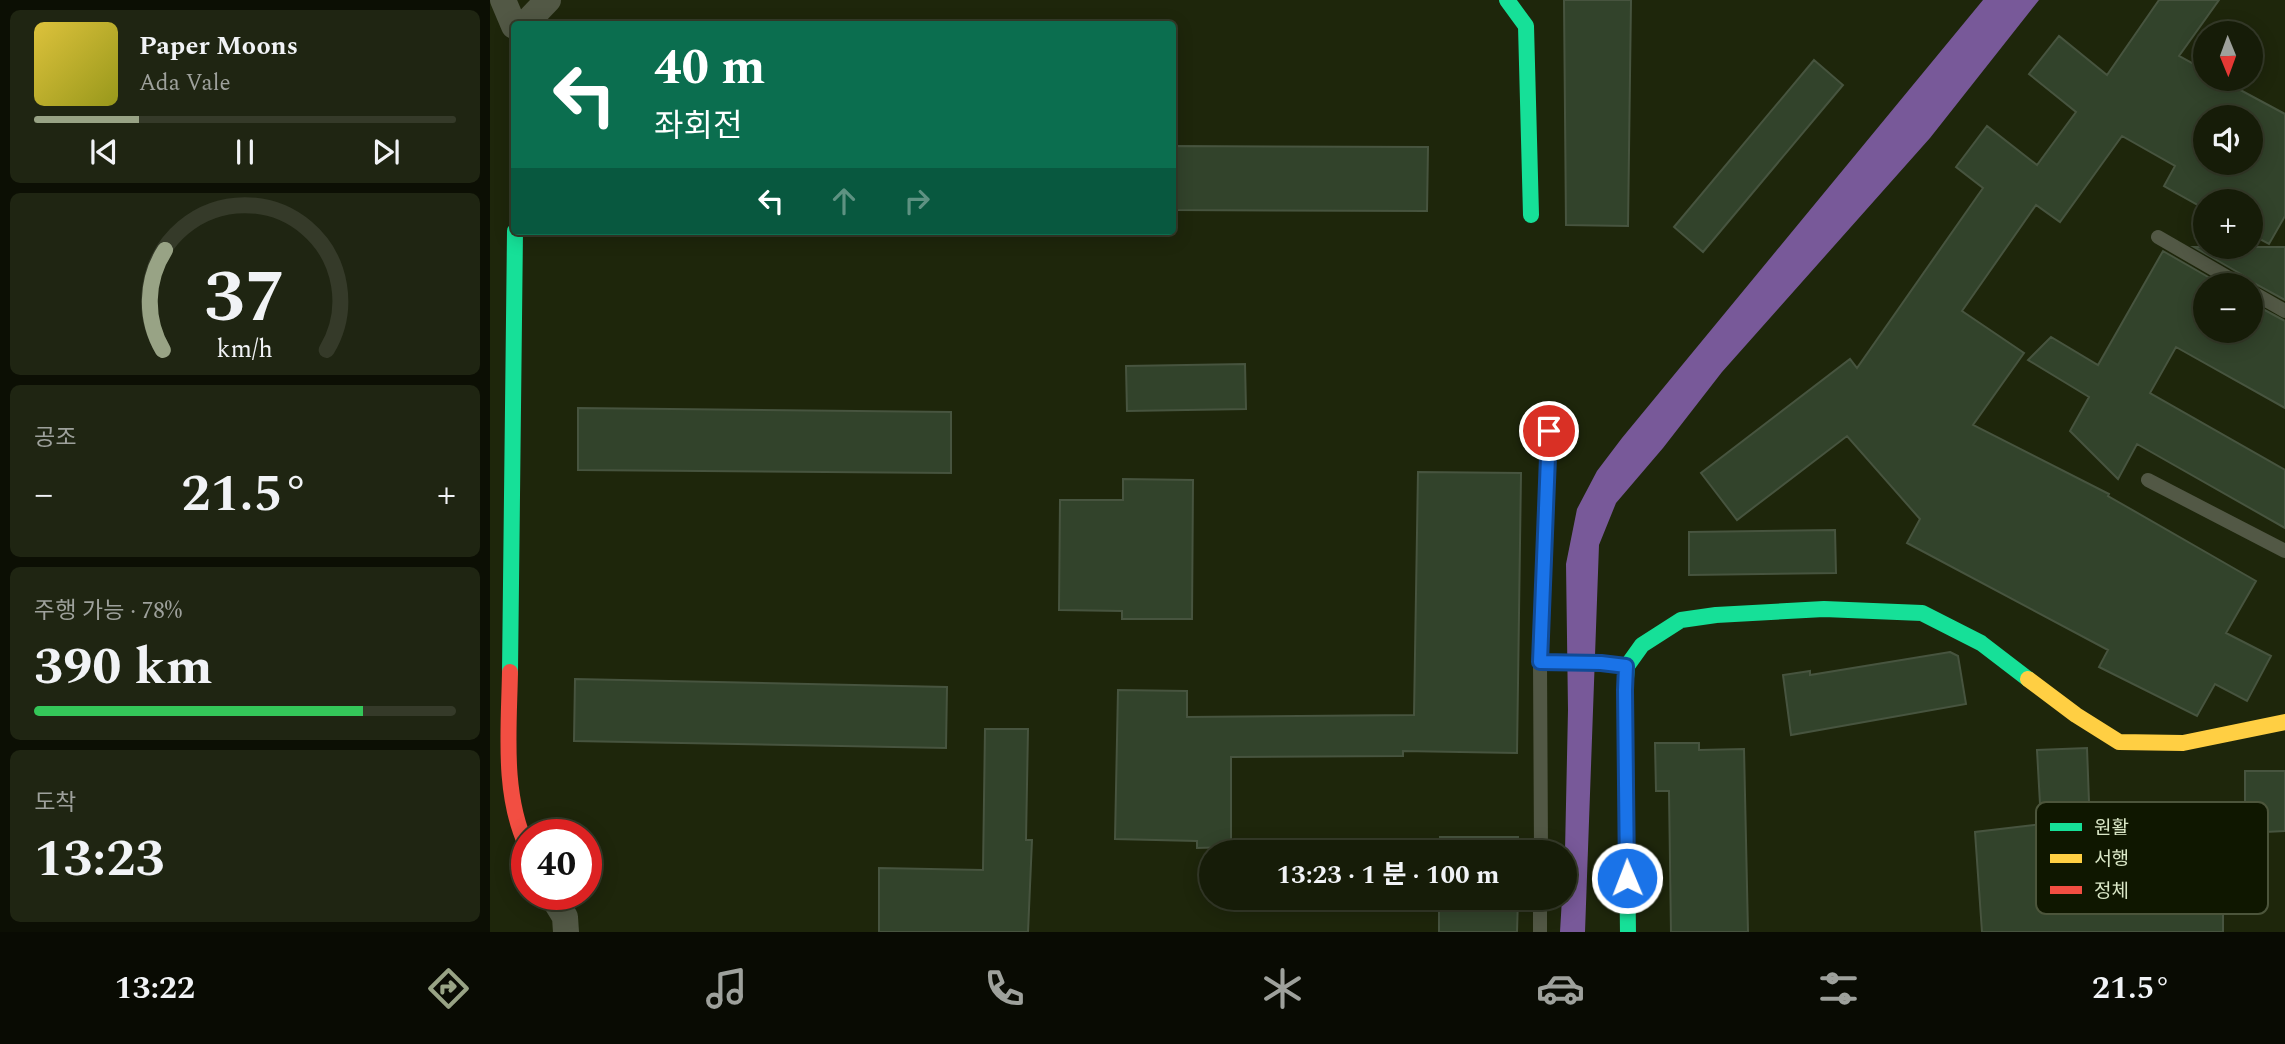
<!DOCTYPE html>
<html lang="ko">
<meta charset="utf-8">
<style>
:root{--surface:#161c08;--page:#1f2512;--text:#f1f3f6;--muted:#9ea19c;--line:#353a29;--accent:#98a385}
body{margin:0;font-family:Spectral,"Noto Sans KR",serif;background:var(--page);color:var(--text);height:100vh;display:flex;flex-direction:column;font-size:26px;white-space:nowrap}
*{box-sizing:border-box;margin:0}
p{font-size:23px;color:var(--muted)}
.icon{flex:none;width:38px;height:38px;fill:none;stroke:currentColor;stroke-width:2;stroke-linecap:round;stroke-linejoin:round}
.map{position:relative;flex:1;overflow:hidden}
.details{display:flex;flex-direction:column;gap:10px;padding:10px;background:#0c0f04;width:490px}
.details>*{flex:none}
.guide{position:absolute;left:21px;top:21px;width:665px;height:214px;border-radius:7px;box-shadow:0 4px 18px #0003,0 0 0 2px var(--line);background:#0b6e4f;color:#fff;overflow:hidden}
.needle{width:46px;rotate:179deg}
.fabs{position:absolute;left:1703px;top:21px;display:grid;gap:14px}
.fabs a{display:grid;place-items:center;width:70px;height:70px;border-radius:50%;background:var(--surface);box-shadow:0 4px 18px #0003,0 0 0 2px var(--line);font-size:35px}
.speed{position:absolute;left:21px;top:819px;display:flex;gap:14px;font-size:35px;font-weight:700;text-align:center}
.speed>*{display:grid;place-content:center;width:91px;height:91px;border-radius:50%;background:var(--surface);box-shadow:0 4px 18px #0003,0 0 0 2px var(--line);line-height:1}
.speed .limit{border:10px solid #d22;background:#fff;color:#111}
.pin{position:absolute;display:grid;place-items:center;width:60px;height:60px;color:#fff;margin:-30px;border:4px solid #fff;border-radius:50%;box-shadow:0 2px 7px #0007}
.me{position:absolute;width:77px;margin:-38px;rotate:359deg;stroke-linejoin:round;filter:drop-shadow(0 0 5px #0008)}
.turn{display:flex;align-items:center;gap:24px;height:147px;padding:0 28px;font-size:32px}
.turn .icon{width:91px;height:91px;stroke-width:2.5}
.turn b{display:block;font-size:49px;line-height:60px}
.lanes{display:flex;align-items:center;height:66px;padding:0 28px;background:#0003;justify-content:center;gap:35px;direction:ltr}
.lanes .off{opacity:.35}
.big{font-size:52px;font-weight:700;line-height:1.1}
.details .tile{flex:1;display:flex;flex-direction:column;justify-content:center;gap:10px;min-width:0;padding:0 24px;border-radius:10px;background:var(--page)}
.details .dial{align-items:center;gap:0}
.dial svg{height:182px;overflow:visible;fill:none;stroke:var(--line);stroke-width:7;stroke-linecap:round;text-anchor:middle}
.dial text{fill:var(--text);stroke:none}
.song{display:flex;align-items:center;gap:21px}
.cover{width:84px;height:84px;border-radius:10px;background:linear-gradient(135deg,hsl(50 70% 55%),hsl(60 70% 35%))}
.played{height:7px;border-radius:4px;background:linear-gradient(90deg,var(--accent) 25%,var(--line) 25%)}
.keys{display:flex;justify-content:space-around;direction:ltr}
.heat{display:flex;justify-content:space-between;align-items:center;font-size:38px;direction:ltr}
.charge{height:10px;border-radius:5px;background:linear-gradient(90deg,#34c759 78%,var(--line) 0)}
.trip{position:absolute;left:709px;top:840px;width:378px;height:70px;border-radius:35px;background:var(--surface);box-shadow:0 4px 18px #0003,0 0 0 2px var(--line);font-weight:700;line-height:70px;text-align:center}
.tabs{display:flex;height:112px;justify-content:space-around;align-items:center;background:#090b03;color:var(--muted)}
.tabs .icon{width:49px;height:49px}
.tabs .active{color:var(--accent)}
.tabs b{font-size:32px;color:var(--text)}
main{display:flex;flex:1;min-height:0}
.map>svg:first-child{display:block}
</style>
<main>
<section class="details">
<div class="tile">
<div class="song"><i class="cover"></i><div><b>Paper Moons</b><p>Ada Vale</p></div></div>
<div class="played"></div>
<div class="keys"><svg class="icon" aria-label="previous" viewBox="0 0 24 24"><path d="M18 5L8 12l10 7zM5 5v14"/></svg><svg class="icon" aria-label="pause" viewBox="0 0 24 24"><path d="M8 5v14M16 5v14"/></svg><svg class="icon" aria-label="next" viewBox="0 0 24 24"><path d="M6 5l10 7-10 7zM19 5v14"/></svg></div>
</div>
<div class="tile dial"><svg viewBox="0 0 100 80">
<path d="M14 69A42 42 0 1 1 86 69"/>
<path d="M14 69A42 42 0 0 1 15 25" stroke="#98a385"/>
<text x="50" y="56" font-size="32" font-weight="700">37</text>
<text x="50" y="72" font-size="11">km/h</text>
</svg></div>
<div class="tile"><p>공조</p>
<div class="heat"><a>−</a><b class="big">21.5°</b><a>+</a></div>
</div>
<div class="tile"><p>주행 가능 · 78%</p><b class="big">390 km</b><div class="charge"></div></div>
<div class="tile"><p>도착</p><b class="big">13:23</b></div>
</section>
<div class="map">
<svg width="1795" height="932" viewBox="0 0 1795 932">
<rect width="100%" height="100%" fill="#1e260b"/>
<path fill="#785999" d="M1493 0H1549L1440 138 1232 372 1173 448 1126 503 1109 545 1095 932H1070L1072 898H1074L1078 710 1076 564 1087 509 1107 471 1132 438Z"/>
<path fill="#32432b" stroke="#47543f" stroke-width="2" fill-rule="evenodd" d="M1074 0H1141L1138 226 1076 225Z
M1669 0H1729L1689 56 1715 70V79H1730L1795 114V216L1779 244 1760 234V201H1715V209L1674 186 1685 166 1632 136 1570 222 1546 205 1472 311 1534 353 1483 425 1619 494 1618 496 1766 581 1736 633 1781 656 1757 701 1725 684 1707 716 1609 667 1618 650 1417 543 1430 519 1357 436 1247 520 1211 473 1360 359 1367 368 1493 188 1466 167 1497 126 1547 165 1586 112 1539 74 1569 36 1617 75ZM1715 117H1760V163H1715Z
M1324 60 1353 85 1213 252 1184 227Z
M682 146 938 147 937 211 682 210Z
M1704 247H1795V300L1760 281 1756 277Z
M1673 251 1732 285H1715V331H1760V302L1795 321V408L1686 347 1660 393 1795 470V528L1647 444 1628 479 1580 431 1599 397 1538 360 1561 337 1608 365Z
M755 364 756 409 637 411 636 366Z
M88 408 461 412V473L88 470Z
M928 472 1031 473 1027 753 913 751V756L741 757V847L707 848V841L625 839 628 690 697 691V717L924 715Z
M633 479 703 480 702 619H632V611L569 610 570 500H633Z
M1345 530 1346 573 1199 575V532Z
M1460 652 1468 656 1476 704 1301 735 1293 675 1320 671V675Z
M85 679 457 687 456 748 84 741Z
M495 729H538L536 840H542L538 932H389V868L493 870Z
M1165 743H1209V750L1254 749 1258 932H1181L1179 791H1166Z
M1597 748 1599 802 1550 804 1547 750Z
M1755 771H1795V831L1755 833Z
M1561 823 1566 866 1748 857 1750 904 1733 905V932H1492L1485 832Z
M950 837H1028V852H950Z
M949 898H1028L1027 932H949Z"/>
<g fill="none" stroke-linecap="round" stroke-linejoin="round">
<path stroke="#525845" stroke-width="14" d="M1668 237 1751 285
M1760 291 1795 311
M1658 480 1795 551
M1050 662 1111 663 1135 666
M1051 852 1050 662 1060 431
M1050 932V898"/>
<path stroke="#525845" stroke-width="26" d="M13 0 24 26
M35 24 58 0
M61 894 75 917 76 932"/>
<path stroke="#16e098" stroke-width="16" d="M1017 0 1036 26 1041 215
M20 672 25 231
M1138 932 1135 690 1137 666 1152 645 1191 620 1226 615 1334 609 1432 613 1491 643 1538 679"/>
<path stroke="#ffcf43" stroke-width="16" d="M1538 679 1586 715 1629 742 1693 743 1795 722"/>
<path stroke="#f24e42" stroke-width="16" d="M20 672C19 729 12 794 37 847"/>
</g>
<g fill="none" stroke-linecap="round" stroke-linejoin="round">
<g stroke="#114b97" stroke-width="18">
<path id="route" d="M1059 431 1050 662 1111 663 1136 666 1135 690 1137 878"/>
</g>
<use href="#route" stroke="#1a73e8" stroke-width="12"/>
</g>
<rect x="1546" y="802" width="232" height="112" rx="10" fill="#0f1700" stroke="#4c553b" stroke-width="2"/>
<rect x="1560" y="823" width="32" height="8" fill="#16e098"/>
<rect x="1560" y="854" width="32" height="9" fill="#ffcf43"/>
<rect x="1560" y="886" width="32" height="8" fill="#f24e42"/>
<g font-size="19" fill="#dae7c6">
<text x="1604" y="834">원활</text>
<text x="1604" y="865">서행</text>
<text x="1604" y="897">정체</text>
</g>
</svg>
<div class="fabs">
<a><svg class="needle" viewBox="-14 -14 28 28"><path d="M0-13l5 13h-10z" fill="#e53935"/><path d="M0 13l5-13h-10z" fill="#9ea19c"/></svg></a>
<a><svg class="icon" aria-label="sound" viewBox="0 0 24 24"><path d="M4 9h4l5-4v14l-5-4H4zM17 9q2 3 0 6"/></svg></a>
<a>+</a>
<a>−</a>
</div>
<div class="speed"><div class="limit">40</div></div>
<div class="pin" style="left:1059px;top:431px;background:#d93025"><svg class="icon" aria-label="arrive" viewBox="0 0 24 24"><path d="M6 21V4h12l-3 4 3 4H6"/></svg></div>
<svg class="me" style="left:1137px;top:878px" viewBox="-20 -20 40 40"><circle r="17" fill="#1a73e8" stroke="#fff" stroke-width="3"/><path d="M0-11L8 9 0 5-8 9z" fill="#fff"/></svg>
<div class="trip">13:23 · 1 분 · 100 m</div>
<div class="guide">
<div class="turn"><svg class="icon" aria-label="left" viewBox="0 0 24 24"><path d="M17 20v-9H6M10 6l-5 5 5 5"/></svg><div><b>40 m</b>좌회전</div></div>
<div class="lanes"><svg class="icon" aria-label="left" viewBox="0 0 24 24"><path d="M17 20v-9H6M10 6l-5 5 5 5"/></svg><svg class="icon off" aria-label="ahead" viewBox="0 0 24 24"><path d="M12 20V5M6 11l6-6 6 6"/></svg><svg class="icon off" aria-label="right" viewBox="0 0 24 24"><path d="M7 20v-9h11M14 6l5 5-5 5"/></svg></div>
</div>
</div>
</main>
<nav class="tabs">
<b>13:22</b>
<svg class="icon active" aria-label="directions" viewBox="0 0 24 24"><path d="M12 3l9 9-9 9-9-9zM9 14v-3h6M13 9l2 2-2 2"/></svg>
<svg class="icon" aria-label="music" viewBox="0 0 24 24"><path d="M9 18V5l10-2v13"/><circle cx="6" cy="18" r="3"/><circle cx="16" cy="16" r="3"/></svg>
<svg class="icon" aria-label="phone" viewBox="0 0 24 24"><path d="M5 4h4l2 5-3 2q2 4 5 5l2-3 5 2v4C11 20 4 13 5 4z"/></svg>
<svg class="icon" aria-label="climate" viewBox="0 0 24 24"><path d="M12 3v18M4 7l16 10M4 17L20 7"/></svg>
<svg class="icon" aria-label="car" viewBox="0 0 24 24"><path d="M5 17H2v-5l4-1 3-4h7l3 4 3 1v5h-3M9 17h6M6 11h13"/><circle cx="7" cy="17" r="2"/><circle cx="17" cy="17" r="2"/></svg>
<svg class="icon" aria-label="filters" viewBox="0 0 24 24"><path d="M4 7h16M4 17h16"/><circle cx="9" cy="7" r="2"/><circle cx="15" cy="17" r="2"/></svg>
<b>21.5°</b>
</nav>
